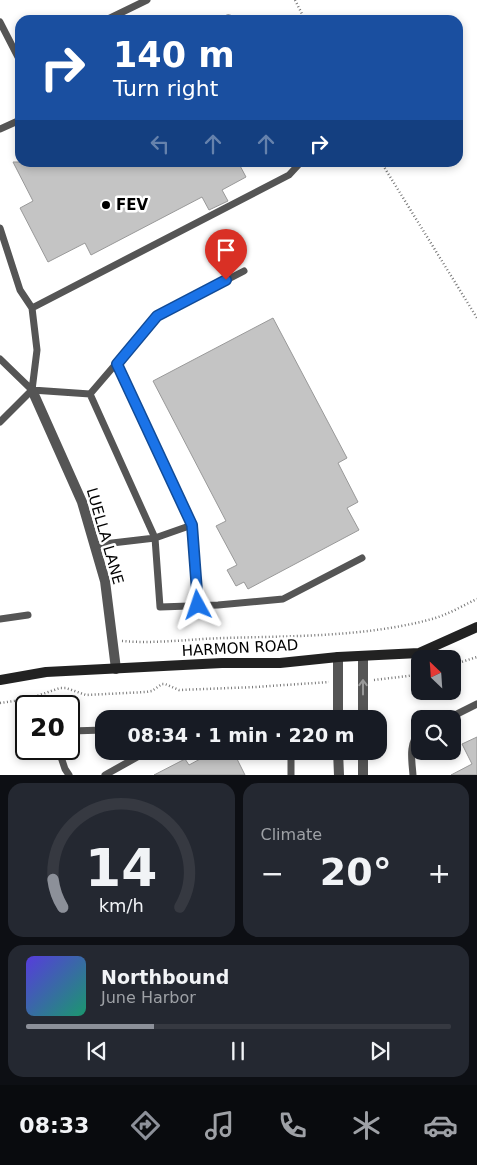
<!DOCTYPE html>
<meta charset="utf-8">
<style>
:root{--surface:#171b24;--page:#242831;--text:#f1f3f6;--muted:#9ea1a6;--line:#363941;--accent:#8c9099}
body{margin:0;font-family:"DejaVu Sans",sans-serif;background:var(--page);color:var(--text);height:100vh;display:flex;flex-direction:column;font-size:19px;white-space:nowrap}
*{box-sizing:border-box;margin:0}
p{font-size:16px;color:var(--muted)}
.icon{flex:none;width:28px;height:28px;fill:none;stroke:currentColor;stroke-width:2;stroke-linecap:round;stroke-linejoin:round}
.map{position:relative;height:775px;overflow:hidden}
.side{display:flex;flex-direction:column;gap:8px;padding:8px;background:#0d0f14;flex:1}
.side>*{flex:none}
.banner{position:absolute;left:15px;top:15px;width:448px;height:152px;border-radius:15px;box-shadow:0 2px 8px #0003;background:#1a4fa0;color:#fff;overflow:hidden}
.needle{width:32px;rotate:335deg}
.controls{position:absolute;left:411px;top:650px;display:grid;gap:10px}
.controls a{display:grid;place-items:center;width:50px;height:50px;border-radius:10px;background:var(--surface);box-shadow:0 2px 8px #0003;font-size:25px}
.speed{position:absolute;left:15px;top:695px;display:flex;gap:10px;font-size:25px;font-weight:700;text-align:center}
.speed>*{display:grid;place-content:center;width:65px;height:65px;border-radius:50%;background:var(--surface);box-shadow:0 2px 8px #0003;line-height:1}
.speed .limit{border:2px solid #111;border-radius:8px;background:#fff;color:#111}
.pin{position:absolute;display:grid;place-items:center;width:42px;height:42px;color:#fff;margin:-51px -21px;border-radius:50% 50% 50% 0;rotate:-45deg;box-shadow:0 0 5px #0007}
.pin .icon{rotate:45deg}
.me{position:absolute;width:55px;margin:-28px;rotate:355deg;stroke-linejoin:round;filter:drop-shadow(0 0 4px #0008)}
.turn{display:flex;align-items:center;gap:18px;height:105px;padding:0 15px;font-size:22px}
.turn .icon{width:65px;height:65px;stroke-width:2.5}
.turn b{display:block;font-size:35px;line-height:42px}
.lanes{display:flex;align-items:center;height:48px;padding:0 15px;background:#0003;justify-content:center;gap:25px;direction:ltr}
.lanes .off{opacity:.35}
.big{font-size:38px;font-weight:800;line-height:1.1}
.side .widget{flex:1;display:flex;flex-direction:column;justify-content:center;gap:8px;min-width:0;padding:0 18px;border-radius:15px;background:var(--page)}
.side .dial{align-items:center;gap:0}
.dial svg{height:130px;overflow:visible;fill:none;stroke:var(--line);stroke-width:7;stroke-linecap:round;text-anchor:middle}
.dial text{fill:var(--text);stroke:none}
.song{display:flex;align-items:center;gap:15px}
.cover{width:60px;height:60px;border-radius:8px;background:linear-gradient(135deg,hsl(250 70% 55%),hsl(160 70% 35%))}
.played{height:5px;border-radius:2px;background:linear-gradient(90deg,var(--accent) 30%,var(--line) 30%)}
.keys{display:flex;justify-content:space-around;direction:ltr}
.heat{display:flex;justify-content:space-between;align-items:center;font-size:28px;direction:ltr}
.side .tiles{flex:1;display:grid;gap:8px;grid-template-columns:1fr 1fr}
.widget:last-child{grid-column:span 2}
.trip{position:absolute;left:95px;top:710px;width:292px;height:50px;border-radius:15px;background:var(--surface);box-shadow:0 2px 8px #0003;font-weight:800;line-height:50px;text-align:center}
.tabs{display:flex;height:80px;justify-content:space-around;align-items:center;background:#090b0e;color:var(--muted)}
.tabs .icon{width:35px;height:35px}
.tabs .active{color:var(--accent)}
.tabs b{font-size:22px;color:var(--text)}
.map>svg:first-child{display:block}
</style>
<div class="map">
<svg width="477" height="775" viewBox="0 0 477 775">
<rect width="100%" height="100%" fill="#fff"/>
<path fill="#c4c4c4" stroke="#999" d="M13 162H238L246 177 222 190 228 201 209 210 202 197 91 255 85 243 48 262 20 208 33 201Z
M273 318 347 458 338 463 358 502 347 508 359 530 248 589 244 582 236 586 227 570 237 565 216 526 226 521 153 381Z
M477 737V775H451L472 764 462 744Z
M215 751H233L245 775H154L185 759 189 765Z"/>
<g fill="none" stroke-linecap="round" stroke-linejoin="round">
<path stroke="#777" stroke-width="2.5" stroke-dasharray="1 2.5" stroke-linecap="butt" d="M295 0 305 20
M381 162 477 318
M122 641C156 644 190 639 224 638 292 636 366 637 432 619 447 615 462 606 477 599
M452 665 477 657
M374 680 408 676 420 674
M0 703 28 699 60 688H66L86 695 146 692 152 691 162 684H165L179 690 256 687 329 682"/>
<path stroke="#555" stroke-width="7" d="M106 20 147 0
M224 20 228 18 240 20
M0 22 20 61
M0 129 20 120
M0 228 20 290 32 308 289 175 301 162
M0 359 32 390 90 394 155 538 192 525
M117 364 192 525 198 605
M90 394 157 316 244 271
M0 422 32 390 37 350 32 308
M95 545 155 538 160 607 218 605 283 599 362 558
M0 619 28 615
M447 719 477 704
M69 733 71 731 104 730
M60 749 59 751 65 769 69 775
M291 751V775
M105 775 148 751
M413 775C412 761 408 743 420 732"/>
<path stroke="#555" stroke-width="10" d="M32 390 82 502 105 581 116 669
M363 656V719
M338 657V719
M338 751 339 775
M363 751V775"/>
<path stroke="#222" stroke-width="10" d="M0 680 46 672 222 663H280L338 657 419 653 477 627"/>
</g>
<defs><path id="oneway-shaft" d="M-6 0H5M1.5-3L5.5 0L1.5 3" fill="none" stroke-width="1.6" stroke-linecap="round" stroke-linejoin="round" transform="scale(1.25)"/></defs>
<use stroke="#999" href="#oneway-shaft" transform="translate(363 687) rotate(-90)"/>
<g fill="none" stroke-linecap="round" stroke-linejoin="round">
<g stroke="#114b97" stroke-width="12">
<path id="route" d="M198 605 192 525 117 364 157 316 226 280"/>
</g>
<use href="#route" stroke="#1a73e8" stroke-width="9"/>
</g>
<circle fill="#000" stroke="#fff" stroke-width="2" cx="106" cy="205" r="5"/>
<g text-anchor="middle" stroke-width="5" stroke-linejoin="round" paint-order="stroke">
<g font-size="15" font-weight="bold" fill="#000" stroke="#fff" text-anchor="start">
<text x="116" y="210">FEV</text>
</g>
<g font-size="15" fill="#000" stroke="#fff">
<text transform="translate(105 536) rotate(74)" y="5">LUELLA LANE</text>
<text transform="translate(240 648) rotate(-3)" y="5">HARMON ROAD</text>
</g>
</g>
</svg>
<div class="controls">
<a><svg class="needle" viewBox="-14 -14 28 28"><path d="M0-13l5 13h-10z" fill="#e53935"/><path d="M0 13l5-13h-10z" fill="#9ea1a6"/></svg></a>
<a><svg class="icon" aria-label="search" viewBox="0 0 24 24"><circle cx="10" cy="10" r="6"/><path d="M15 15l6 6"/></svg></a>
</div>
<div class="speed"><div class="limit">20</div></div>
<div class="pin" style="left:226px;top:280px;background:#d93025"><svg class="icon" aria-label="arrive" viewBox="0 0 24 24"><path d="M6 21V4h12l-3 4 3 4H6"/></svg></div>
<svg class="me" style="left:198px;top:605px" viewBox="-20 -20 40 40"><path d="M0-17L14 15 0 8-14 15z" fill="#1a73e8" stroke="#fff" stroke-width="4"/></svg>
<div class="trip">08:34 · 1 min · 220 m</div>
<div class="banner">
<div class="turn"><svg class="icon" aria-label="right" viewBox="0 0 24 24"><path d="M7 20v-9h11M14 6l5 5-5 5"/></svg><div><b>140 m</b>Turn right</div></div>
<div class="lanes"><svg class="icon off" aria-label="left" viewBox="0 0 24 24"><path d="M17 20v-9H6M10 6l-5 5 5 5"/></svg><svg class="icon off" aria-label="ahead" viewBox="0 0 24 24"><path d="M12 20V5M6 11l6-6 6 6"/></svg><svg class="icon off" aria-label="ahead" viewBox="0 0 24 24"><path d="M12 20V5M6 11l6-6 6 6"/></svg><svg class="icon" aria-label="right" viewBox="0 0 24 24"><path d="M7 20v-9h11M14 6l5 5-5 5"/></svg></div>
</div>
</div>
<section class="side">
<div class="tiles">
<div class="widget dial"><svg viewBox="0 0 100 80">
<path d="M14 69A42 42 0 1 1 86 69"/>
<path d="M14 69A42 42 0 0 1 8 52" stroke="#8c9099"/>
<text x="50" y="56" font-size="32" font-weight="700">14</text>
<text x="50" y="72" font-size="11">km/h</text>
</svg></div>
<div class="widget"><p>Climate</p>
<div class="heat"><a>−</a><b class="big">20°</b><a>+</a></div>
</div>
<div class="widget">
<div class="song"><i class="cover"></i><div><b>Northbound</b><p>June Harbor</p></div></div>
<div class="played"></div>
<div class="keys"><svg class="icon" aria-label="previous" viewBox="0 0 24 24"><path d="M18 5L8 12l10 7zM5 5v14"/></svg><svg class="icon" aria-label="pause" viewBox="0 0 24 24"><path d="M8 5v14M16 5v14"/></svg><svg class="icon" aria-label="next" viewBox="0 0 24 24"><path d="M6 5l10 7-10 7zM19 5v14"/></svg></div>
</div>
</div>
</section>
<nav class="tabs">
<b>08:33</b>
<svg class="icon active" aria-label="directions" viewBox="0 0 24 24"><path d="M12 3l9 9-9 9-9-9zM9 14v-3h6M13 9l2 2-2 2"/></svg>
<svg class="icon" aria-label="music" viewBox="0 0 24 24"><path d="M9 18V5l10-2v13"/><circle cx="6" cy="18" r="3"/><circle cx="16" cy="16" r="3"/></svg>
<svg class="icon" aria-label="phone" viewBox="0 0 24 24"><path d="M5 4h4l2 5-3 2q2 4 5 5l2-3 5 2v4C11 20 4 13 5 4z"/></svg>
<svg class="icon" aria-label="climate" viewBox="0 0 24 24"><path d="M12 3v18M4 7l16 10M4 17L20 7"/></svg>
<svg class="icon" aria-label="car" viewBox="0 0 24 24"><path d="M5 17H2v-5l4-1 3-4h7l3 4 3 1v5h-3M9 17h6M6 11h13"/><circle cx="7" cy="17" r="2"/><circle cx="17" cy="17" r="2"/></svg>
</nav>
